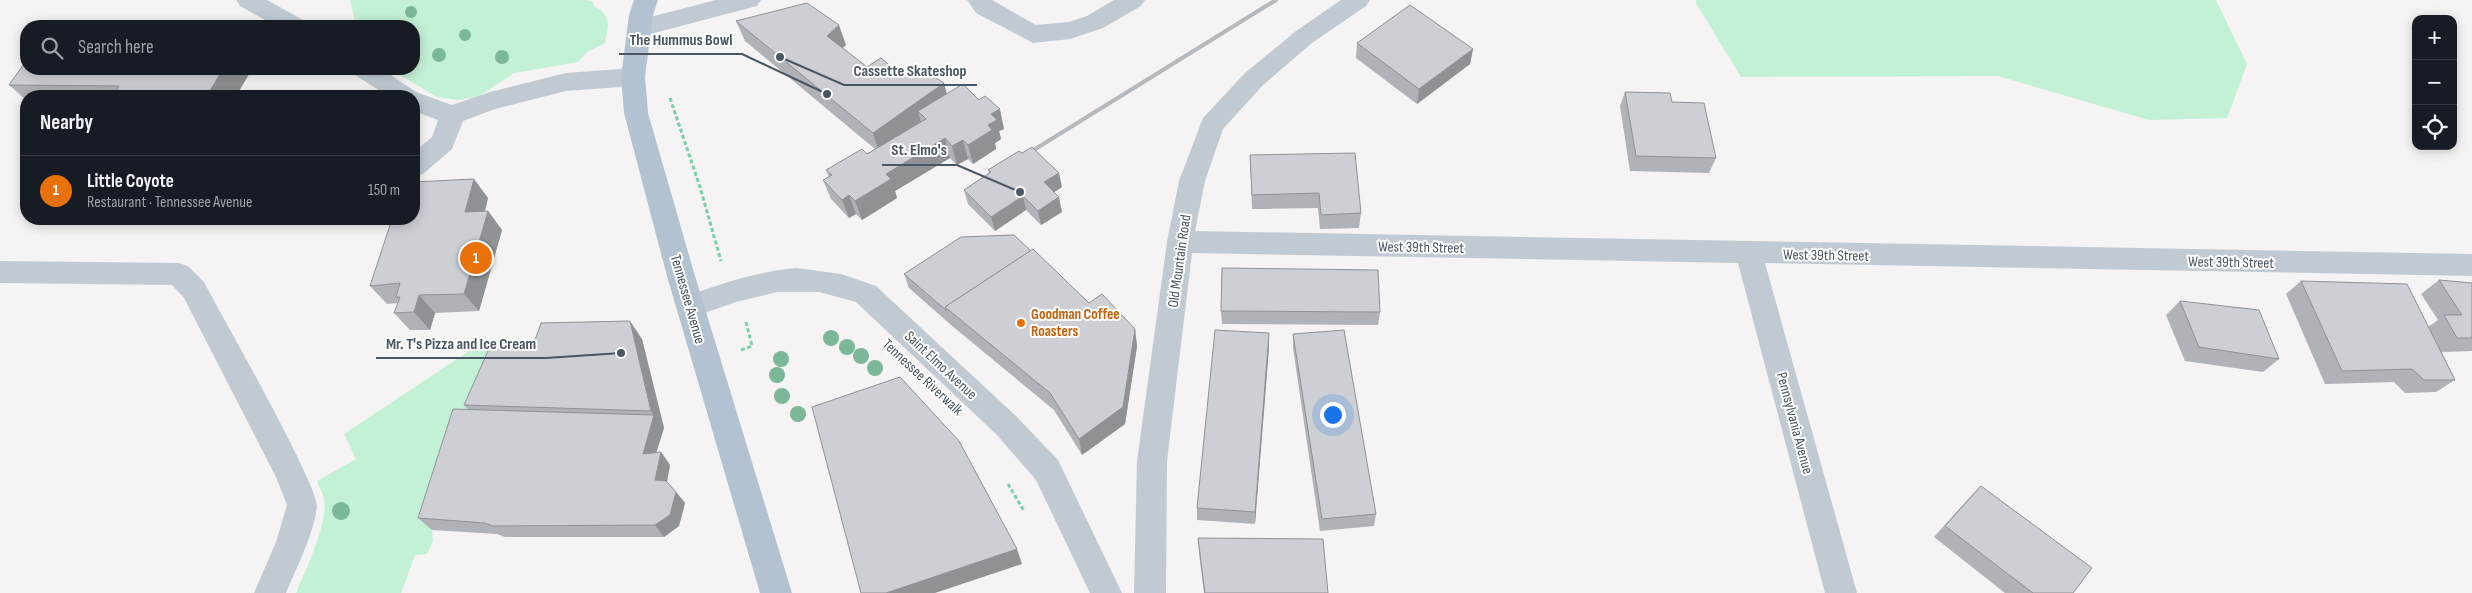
<!DOCTYPE html>
<meta charset="utf-8">
<style>
body{margin:0;font-family:"Sofia Sans Condensed",sans-serif;background:#20242c;color:#f1f3f6}
.controls{position:absolute;right:15px;top:15px;display:grid;overflow:hidden;border-radius:10px;box-shadow:0 2px 12px #0003}
.controls button{width:45px;height:45px;display:grid;place-items:center;padding:0;border:0;border-bottom:1px solid #363941;background:#171b24;color:#f1f3f6;font:25px sans-serif}
.you{position:absolute;left:1332px;top:414px;width:18px;height:18px;margin:-12px;border:4px solid #fff;border-radius:50%;background:#1a73e8;box-shadow:0 0 0 8px #1a73e833}
.badge{display:grid;place-items:center;width:32px;height:32px;border-radius:50%;background:#2563eb;color:#fff;font-size:16px;font-weight:700}
.pin{position:absolute;translate:-50% -50%;border:2px solid #fff;box-shadow:0 1px 5px #0006}
.list{margin:0;padding:0;list-style:none}
h2{display:flex;justify-content:space-between;align-items:center;height:65px;margin:0;padding:0 20px;font-size:21px}
h2 small{font-size:16px;font-weight:400;color:#9ea1a6}
.list li{display:grid;grid-template-columns:32px 1fr auto;gap:15px;align-items:center;box-sizing:border-box;height:70px;padding:0 20px;border-top:1px solid #363941}
.list b{display:block;font-size:19px;white-space:nowrap}
.list p{margin:0;font-size:16px;white-space:nowrap;color:#9ea1a6}
.list em{font-size:16px;font-style:normal;color:#9ea1a6}
.icon{flex:none;width:28px;height:28px;fill:none;stroke:currentColor;stroke-width:2;stroke-linecap:round;stroke-linejoin:round}
.map{position:relative;flex:none;width:2472px;height:593px;overflow:hidden}
.search{position:absolute;background:#171b24;box-shadow:0 2px 12px #0003;left:20px;top:20px;width:400px;height:55px;display:flex;align-items:center;gap:12px;box-sizing:border-box;padding:0 18px;border-radius:20px;color:#9ea1a6;font-size:19px}
.panel{position:absolute;background:#171b24;box-shadow:0 2px 12px #0003;left:20px;top:90px;width:400px;height:135px;border-radius:20px}
.map>svg:first-child{display:block}
</style>
<div class="map">
<svg width="2472" height="593" viewBox="0 0 2472 593">
<rect width="100%" height="100%" fill="#f5f3f3"/>
<g fill="#c3f1d5">
<path d="M350,0H586L593,2L594,6C613,18 608,24 605,43L587,52L578,62L514,73L479,96L459,100L437,97L390,69H414V26H356Z"/>
<polygon points="1696,0 2216,0 2247,64 2227,118 2149,120 1998,76 1741,77 1696,3"/>
<path d="M520,340L554,341L432,530L433,541L427,554L415,555L401,593H296C305,572 329,521 324,499C323,493 319,487 317,481L356,459L344,434L469,351Z"/>
</g>
<g fill="none" stroke-linecap="round" stroke-linejoin="round">
<g stroke="#7ad0a6" stroke-width="3" stroke-dasharray="4 2.5" stroke-linecap="butt">
<polyline points="670,98 700,187 721,261"/>
<polyline points="741,350 752,346 746,322"/>
<polyline points="1008,484 1024,511"/>
</g>
<g fill="#c1cad2" fill-rule="evenodd">
<polygon points="236,0 267,0 303,20 307,26 276,26 240,6"/>
<polygon points="716,0 761,0 757,6 639,37 631,34 627,28 631,22"/>
<polygon points="967,0 992,0 1036,25 1069,22 1087,16 1114,0 1145,0 1141,6 1103,28 1070,39 1033,43 976,13"/>
<polygon points="1341,0 1370,0 1366,6 1312,43 1263,85 1223,129 1205,181 1195,231 2472,254 2472,276 1765,263 1857,593 1825,593 1738,263 1192,253 1167,461 1166,593 1134,593 1137,461 1167,242 1179,181 1203,118 1245,73 1296,31"/>
<polygon points="633,68 642,71 645,77 642,83 633,86 566,91 495,109 463,121 452,149 423,174 414,177 414,152 432,137 438,120 414,111 414,96 388,96 355,75 352,69 382,69 416,92 452,105 490,92 566,73"/>
<path d="M0,261L178,263L188,266L204,282C220,313 319,486 317,507C313,536 297,566 286,593H254L276,542L287,505L276,477L184,298L172,285L0,283Z"/>
<path d="M797,268L841,274L876,286L1016,416L1058,460L1122,593H1090L1036,480L996,434L856,302L819,292H777L736,302L690,318L680,314L676,306L680,298C719,285 756,271 797,268Z"/>
</g>
<polygon fill="#b3c2d1" fill-rule="evenodd" points="634,0 658,0 653,15 645,77 648,113 695,276 792,593 760,593 667,276 624,113 621,77 629,15"/>
<polyline stroke="#b5b8bd" stroke-width="4" points="1024,156 1276,0"/>
</g>
<g fill="#7bb799">
<circle cx="411" cy="12" r="6"/>
<circle cx="465" cy="35" r="6"/>
<circle cx="439" cy="55" r="7"/>
<circle cx="502" cy="57" r="7"/>
<circle cx="831" cy="338" r="8"/>
<circle cx="847" cy="347" r="8"/>
<circle cx="861" cy="356" r="8"/>
<circle cx="781" cy="359" r="8"/>
<circle cx="875" cy="368" r="8"/>
<circle cx="777" cy="375" r="8"/>
<circle cx="782" cy="396" r="8"/>
<circle cx="798" cy="414" r="8"/>
<circle cx="341" cy="511" r="9"/>
</g>
<g fill="#b0b2b7">
<polygon points="736,21 846,45 843,48 867,67 944,83 946,94 1004,129 999,131 1001,139 995,143 996,149 973,164 968,159 957,165 950,158 895,191 897,198 862,220 856,214 849,218 831,199 823,180 829,177 826,170 867,154 875,149 745,41"/>
<polygon points="1357,43 1473,49 1470,64 1417,104 1356,58"/>
<polygon points="26,69 252,69 236,96 26,96 26,100 9,85"/>
<polygon points="1625,92 1672,102 1716,158 1709,173 1630,171 1620,106"/>
<polygon points="1250,155 1361,213 1359,228 1320,229 1318,208 1252,209"/>
<polygon points="988,170 1062,187 1054,192 1062,212 1041,225 1026,210 995,231 968,204 964,190 989,173"/>
<polygon points="488,198 485,211 488,211 502,230 479,311 435,313 430,330 410,330 394,313 398,303 387,304 370,286"/>
<polygon points="1031,251 1089,303 1135,329 1137,346 1125,424 1082,455 1054,410 951,325 909,288 904,274"/>
<polygon points="2439,280 2472,283 2472,351 2441,352 2455,380 2436,392 2405,393 2394,382 2325,384 2286,294 2301,281 2428,327 2438,320 2421,294"/>
<polygon points="2180,301 2279,359 2263,372 2185,361 2166,315"/>
<polygon points="1221,311 1380,312 1378,325 1222,324"/>
<polygon points="1293,334 1376,514 1374,526 1320,531 1293,348"/>
<polygon points="642,339 664,428 656,453 661,452 670,465 667,482 676,492 685,503 679,526 664,537 505,537 497,534 432,530 418,518 468,409 464,405 534,343"/>
<polygon points="1269,347 1255,524 1197,520 1197,508"/>
<polygon points="1981,486 2073,593 2005,593 1934,537 1969,498"/>
<polygon points="1198,538 1328,593 1204,593 1199,553"/>
</g>
<g fill="#909195">
<polygon points="839,25 846,45 834,56 827,36"/>
<polygon points="1473,49 1470,64 1417,104 1419,89"/>
<polygon points="223,69 252,69 236,96 207,96"/>
<polygon points="944,83 949,102 918,111 921,122 879,152 873,133"/>
<polygon points="1000,109 1004,129 999,131 1001,139 995,143 996,149 973,164 968,145 988,125 991,114"/>
<polygon points="945,138 950,158 895,191 897,198 862,220 855,201 886,174"/>
<polygon points="963,140 968,159 957,165 952,146"/>
<polygon points="1059,173 1062,187 1047,197 1044,182"/>
<polygon points="474,179 488,198 480,231 465,212"/>
<polygon points="849,195 856,214 849,218 842,200"/>
<polygon points="1023,196 1026,210 995,231 991,217"/>
<polygon points="1059,197 1062,212 1041,225 1038,211"/>
<polygon points="488,211 502,230 479,311 464,294"/>
<polygon points="419,295 435,313 430,330 414,312"/>
<polygon points="630,321 642,339 664,428 652,466 643,454 654,415 651,411"/>
<polygon points="1135,329 1137,346 1125,424 1082,455 1079,439"/>
<polygon points="1269,333 1269,347 1255,524 1255,512"/>
<polygon points="661,452 670,465 665,492 655,480"/>
<polygon points="676,492 685,503 679,526 664,537 655,525"/>
<polygon points="1017,549 1022,564 935,593 886,593"/>
</g>
<g fill="#cdcfd5" stroke="#909195">
<polygon points="807,3 839,25 827,36 867,67 881,58 900,74 914,64 944,83 873,133 736,21"/>
<polygon points="1410,5 1473,49 1419,89 1357,43"/>
<polygon points="26,61 26,69 223,69 207,96 113,96 119,86 9,85"/>
<polygon points="963,84 979,100 985,96 1000,109 991,114 997,120 988,125 992,130 968,145 963,140 952,146 945,138 886,174 891,179 855,201 849,195 842,200 823,180 832,175 826,170 862,149 867,154 926,119 918,111"/>
<polygon points="1625,92 1670,93 1672,102 1704,103 1716,158 1636,156"/>
<polygon points="1032,147 1059,173 1044,182 1059,197 1038,211 1023,196 991,217 964,190 991,172 988,170 1019,151 1022,153"/>
<polygon points="1355,153 1361,213 1321,215 1319,193 1252,195 1250,155"/>
<polygon points="474,179 465,212 488,211 464,294 419,295 414,312 394,313 400,297 396,297 400,283 370,286 392,219 414,219 414,182"/>
<polygon points="1014,235 1031,251 945,307 947,311 904,274 961,237"/>
<polygon points="1033,249 1089,303 1102,294 1135,329 1123,407 1079,439 1050,393 945,307"/>
<polygon points="1222,268 1378,270 1380,312 1221,311"/>
<polygon points="2439,280 2472,283 2472,338 2457,338 2444,315 2462,315"/>
<polygon points="2301,281 2407,284 2455,380 2424,380 2412,369 2342,371"/>
<polygon points="2180,301 2259,310 2279,359 2199,347"/>
<polygon points="630,321 651,411 464,405 492,342 534,343 541,323"/>
<polygon points="1215,330 1269,333 1255,512 1197,508"/>
<polygon points="1344,330 1376,514 1322,519 1293,334"/>
<polygon points="900,377 959,441 1017,549 886,593 861,593 812,407"/>
<polygon points="453,409 654,415 643,454 661,452 655,480 666,481 676,492 670,515 655,525 493,526 485,523 418,518"/>
<polygon points="1981,486 2092,568 2073,593 2033,593 1945,526"/>
<polygon points="1198,538 1323,539 1328,593 1205,593"/>
</g>
<circle fill="#e8710a" stroke="#fff" stroke-width="2" cx="1021" cy="323" r="5"/>
<g text-anchor="middle" stroke-width="4" stroke-linejoin="round" paint-order="stroke">
<g font-size="15" fill="#4a5661" stroke="#fff">
<text transform="translate(1421 247) rotate(1)" y="5">West 39th Street</text>
<text transform="translate(1826 255) rotate(1)" y="5">West 39th Street</text>
<text transform="translate(1179 261) rotate(-82)" y="5">Old Mountain Road</text>
<text transform="translate(2231 262) rotate(1)" y="5">West 39th Street</text>
<text transform="translate(688 299) rotate(74)" y="5">Tennessee Avenue</text>
<text transform="translate(941 365) rotate(43)" y="5">Saint Elmo Avenue</text>
<text transform="translate(923 377) rotate(43)" y="5">Tennessee Riverwalk</text>
<text transform="translate(1795 423) rotate(75)" y="5">Pennsylvania Avenue</text>
</g>
<g font-size="15" font-weight="bold" fill="#c56008" stroke="#fff" text-anchor="start">
<text x="1031" y="319">Goodman Coffee<tspan x="1031" dy="17">Roasters</tspan></text>
</g>
</g>
<path fill="none" stroke="#4a5661" stroke-width="2" d="M827 94L742 54H619M780 57L844 85H977M1020 192L957 165H882M621 353L546 358H376"/>
<g fill="#4a5661" stroke="#fff" stroke-width="2">
<circle cx="827" cy="94" r="5"/>
<circle cx="780" cy="57" r="5"/>
<circle cx="1020" cy="192" r="5"/>
<circle cx="621" cy="353" r="5"/>
</g>
<g font-size="16" text-anchor="middle" font-weight="bold" fill="#4a5661" stroke="#fff" stroke-width="4" stroke-linejoin="round" paint-order="stroke">
<text x="681" y="45">The Hummus Bowl</text>
<text x="910" y="76">Cassette Skateshop</text>
<text x="919" y="155">St. Elmo's</text>
<text x="461" y="349">Mr. T's Pizza and Ice Cream</text>
</g>
</svg>
<div class="controls">
<button>+</button>
<button>−</button>
<button><svg class="icon" aria-label="locate" viewBox="0 0 24 24"><circle cx="12" cy="12" r="6"/><path d="M12 2v4M12 18v4M2 12h4M18 12h4"/></svg></button>
</div>
<div class="you"></div>
<div class="pin badge" style="left:476px;top:258px;background:#e8710a">1</div>
<div class="search"><svg class="icon" aria-label="search" viewBox="0 0 24 24"><circle cx="10" cy="10" r="6"/><path d="M15 15l6 6"/></svg>Search here</div>
<section class="panel">
<h2>Nearby<small></small></h2>
<ul class="list">
<li><span class="badge" style="background:#e8710a">1</span><div><b>Little Coyote</b><p>Restaurant · Tennessee Avenue</p></div><em>150 m</em></li>
</ul>
</section>
</div>
